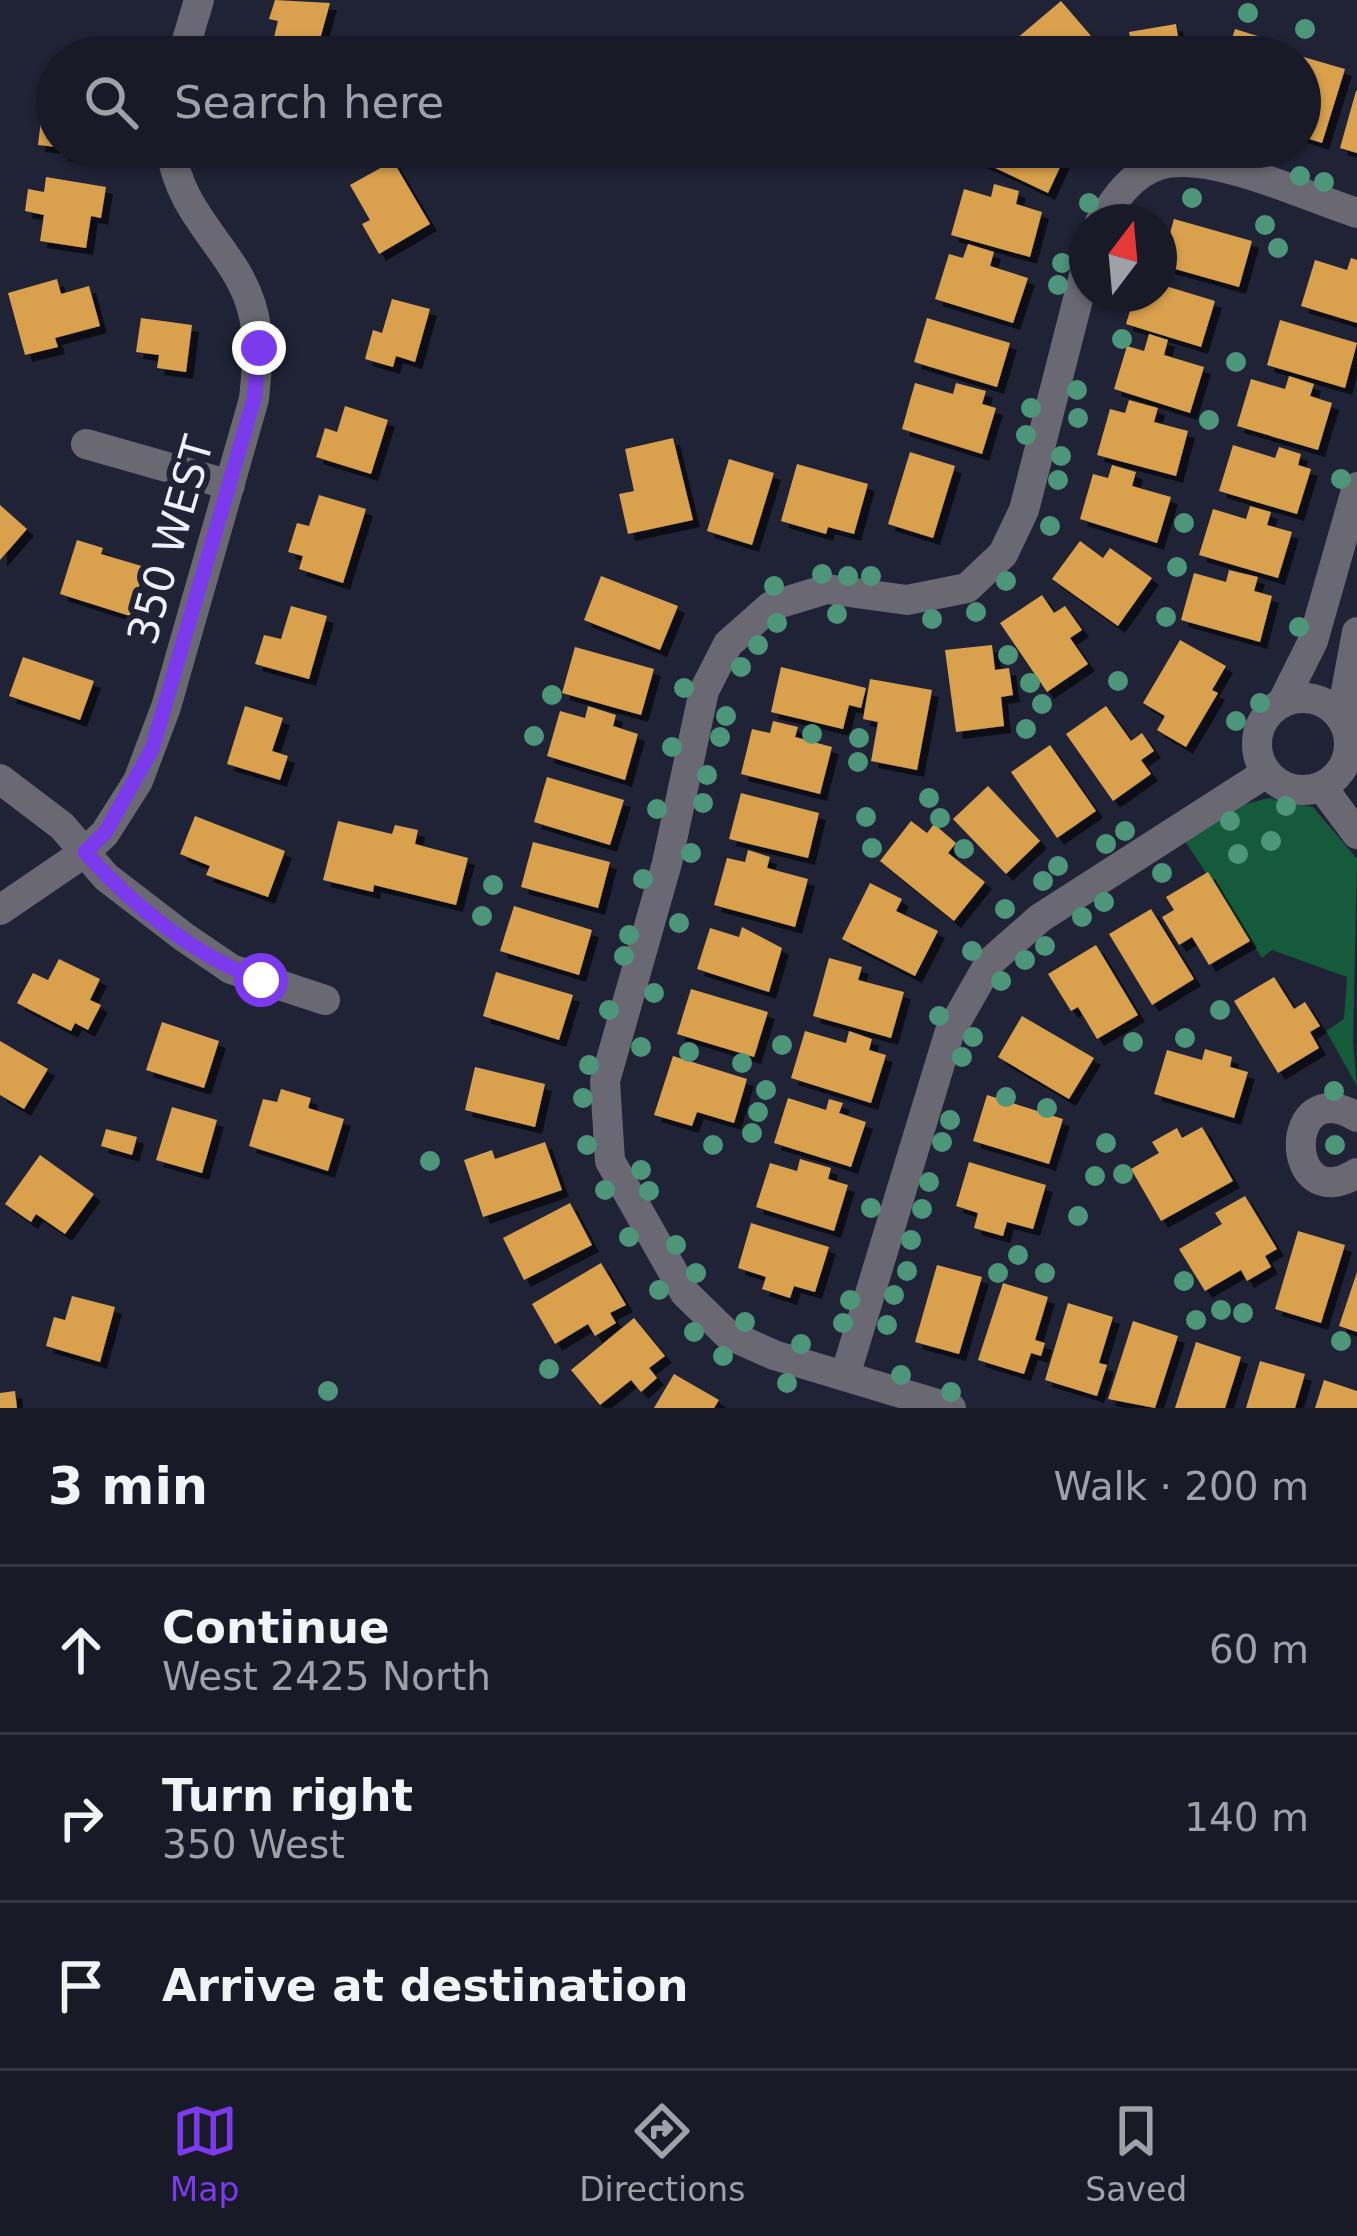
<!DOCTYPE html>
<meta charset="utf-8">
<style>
body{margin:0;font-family:"DejaVu Sans",sans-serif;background:#212330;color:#f1f3f6}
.compass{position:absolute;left:1069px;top:204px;width:108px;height:108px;border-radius:50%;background:#181a28;box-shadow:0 3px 9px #0004;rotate:16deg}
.stop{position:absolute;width:36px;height:36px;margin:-27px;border:9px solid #7c3aed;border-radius:50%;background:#fff}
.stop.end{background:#7c3aed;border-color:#fff;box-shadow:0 3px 12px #0008}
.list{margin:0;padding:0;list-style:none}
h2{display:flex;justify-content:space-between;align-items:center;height:156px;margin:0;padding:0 48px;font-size:51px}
h2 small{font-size:39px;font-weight:400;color:#9fa1a8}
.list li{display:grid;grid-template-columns:78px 1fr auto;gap:36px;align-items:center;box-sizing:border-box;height:168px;padding:0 48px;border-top:3px solid #363845}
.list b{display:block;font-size:45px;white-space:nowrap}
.list p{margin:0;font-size:39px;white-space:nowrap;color:#9fa1a8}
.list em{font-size:39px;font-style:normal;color:#9fa1a8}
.icon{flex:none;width:66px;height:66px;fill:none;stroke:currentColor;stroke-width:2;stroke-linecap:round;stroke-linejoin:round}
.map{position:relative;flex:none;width:1357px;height:1408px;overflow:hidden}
.search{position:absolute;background:#181a28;box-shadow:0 3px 9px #0004;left:36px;right:36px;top:36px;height:132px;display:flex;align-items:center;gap:30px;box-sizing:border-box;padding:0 42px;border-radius:66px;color:#9fa1a8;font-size:45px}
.sheet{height:660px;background:#181a28}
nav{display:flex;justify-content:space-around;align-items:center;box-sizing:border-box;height:168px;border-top:3px solid #363845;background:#181a28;font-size:33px;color:#9fa1a8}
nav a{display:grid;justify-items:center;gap:6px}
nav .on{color:#7c3aed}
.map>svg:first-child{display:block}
</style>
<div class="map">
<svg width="1357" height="1408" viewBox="0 0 1357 1408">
<defs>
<filter id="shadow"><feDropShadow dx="7" dy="7" stdDeviation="0" flood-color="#0009"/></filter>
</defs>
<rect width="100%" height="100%" fill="#202335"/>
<polygon fill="#155a3b" points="1269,798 1313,807 1357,859 1353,1043 1357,1086 1326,1031 1344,1019 1347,977 1272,950 1262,958 1185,841 1242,805"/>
<g fill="#d9a14e" filter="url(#shadow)">
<polygon points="275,0 330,3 315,57 269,57 278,21 269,19"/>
<polygon points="1061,1 1109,57 1021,57 1010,44"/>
<polygon points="1176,24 1181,57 1134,57 1129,32"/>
<polygon points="1235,29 1280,43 1276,57 1226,57"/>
<polygon points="1300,56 1345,69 1322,143 1300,136"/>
<polygon points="46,79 57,80 57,147 38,145"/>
<polygon points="1356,91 1357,91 1357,153 1340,148"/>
<polygon points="61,147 90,147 89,158 61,154"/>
<polygon points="245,147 292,147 287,161"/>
<polygon points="979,147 1063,147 1068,150 1048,193 974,158"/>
<polygon points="393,161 430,224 379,254 362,224 370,220 350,185"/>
<polygon points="46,177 106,187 101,218 91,216 86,248 40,241 44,215 25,211 28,189 44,192"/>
<polygon points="994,184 1019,191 1016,204 1042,212 1030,257 951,235 964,189 991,197"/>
<polygon points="1174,219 1252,241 1239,287 1161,265"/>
<polygon points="968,244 994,252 990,266 1028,278 1013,323 935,299 949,254 963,258"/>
<polygon points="1351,258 1357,260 1357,323 1301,306 1315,260 1347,270"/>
<polygon points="57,279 61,294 89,286 100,326 55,338 58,347 25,355 8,293"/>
<polygon points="1159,284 1215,301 1201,347 1126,324 1135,294 1159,294"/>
<polygon points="392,299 430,309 415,362 396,356 393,367 365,359 373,330 382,333"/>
<polygon points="141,318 192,325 186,372 157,368 159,355 136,352"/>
<polygon points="927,318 1010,343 997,387 914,362"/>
<polygon points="1280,320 1357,343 1345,388 1267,365"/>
<polygon points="1149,334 1168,340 1164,355 1204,367 1190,413 1114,389 1127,346 1144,351"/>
<polygon points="1289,376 1314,384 1310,396 1332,403 1318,450 1237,426 1251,379 1285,389"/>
<polygon points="915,383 953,394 956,383 986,391 982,404 996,408 982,454 902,429"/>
<polygon points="1129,400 1158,408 1154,422 1188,431 1176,476 1097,455 1110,409 1125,413"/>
<polygon points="345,406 388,420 371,474 316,457 325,428 337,432"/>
<polygon points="673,438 693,520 628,534 619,494 634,491 625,449"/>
<polygon points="1233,445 1275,458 1279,447 1301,454 1298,465 1311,469 1297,514 1219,491"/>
<polygon points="910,452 955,466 933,538 888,524"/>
<polygon points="729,459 774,473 752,545 707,531"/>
<polygon points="797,464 868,484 854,534 828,527 826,534 781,521"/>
<polygon points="1112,465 1136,472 1132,486 1171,497 1157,543 1080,519 1093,474 1108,478"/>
<polygon points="319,495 366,509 343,583 299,569 303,556 288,552 297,523 309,526"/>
<polygon points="0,505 27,529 0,560"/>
<polygon points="1250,506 1271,512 1267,525 1292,532 1278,578 1199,555 1213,509 1246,519"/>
<polygon points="77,540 103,548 101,554 145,567 130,616 60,594"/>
<polygon points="1080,541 1103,558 1110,548 1152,578 1118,626 1052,579"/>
<polygon points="1229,570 1258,577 1254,591 1272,596 1260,642 1181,620 1194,573 1226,582"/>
<polygon points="601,576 678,606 660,650 584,620"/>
<polygon points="1042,595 1054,613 1065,606 1082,630 1070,638 1088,664 1047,692 1000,623"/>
<polygon points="291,606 327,616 309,679 255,664 264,635 281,639"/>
<polygon points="1180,640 1226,666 1212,690 1218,693 1186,747 1157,730 1165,716 1143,703"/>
<polygon points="992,645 995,670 1009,668 1013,695 1001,697 1004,726 956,732 945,650"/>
<polygon points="575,647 654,669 641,715 562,693"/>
<polygon points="23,657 94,681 80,720 9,696"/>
<polygon points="781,667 866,688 861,708 849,705 843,729 771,712"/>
<polygon points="870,679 932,690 917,770 871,761 878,722 863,719"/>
<polygon points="245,706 283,718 272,751 288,756 280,780 227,764"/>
<polygon points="588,706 616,715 613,726 638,734 625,780 547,756 560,711 585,718"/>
<polygon points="1106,706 1131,741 1142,733 1154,751 1141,760 1151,774 1113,801 1066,734"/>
<polygon points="773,721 798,727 795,737 832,747 820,794 741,774 752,729 770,733"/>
<polygon points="1050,745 1096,811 1057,838 1011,772"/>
<polygon points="547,777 624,800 610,845 534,822"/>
<polygon points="988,786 1040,841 1006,874 953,819"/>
<polygon points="741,793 819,813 808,858 729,839"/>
<polygon points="195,816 285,851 268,897 206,875 210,866 180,854"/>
<polygon points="338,821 392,834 395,825 418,830 415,844 468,858 456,905 374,885 373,892 323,880"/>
<polygon points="911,821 927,833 934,824 956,843 948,853 985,882 954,921 880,861"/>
<polygon points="533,842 610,862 598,908 521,887"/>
<polygon points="748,850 770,857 767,868 808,879 795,927 714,905 727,858 745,862"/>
<polygon points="1208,872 1250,941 1209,965 1192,937 1179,945 1162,917 1174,910 1166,897"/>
<polygon points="870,883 902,899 896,911 938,931 915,976 842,939"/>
<polygon points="514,906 592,930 579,975 500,951"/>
<polygon points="1151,909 1194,979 1152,1005 1109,934"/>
<polygon points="742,927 782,948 769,992 697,969 710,928 739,937"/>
<polygon points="1096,945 1138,1015 1097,1039 1078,1007 1071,1011 1048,974"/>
<polygon points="829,958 862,967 858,980 904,992 891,1038 813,1016"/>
<polygon points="59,959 100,979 90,1000 101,1005 88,1030 75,1023 71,1031 17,1003 33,973 48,980"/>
<polygon points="496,972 573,995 559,1040 483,1016"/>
<polygon points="1274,977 1294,1009 1305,1002 1320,1026 1310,1032 1319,1048 1278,1073 1234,1001"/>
<polygon points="691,989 768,1012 754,1057 677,1034"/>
<polygon points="1022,1016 1094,1058 1069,1099 998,1057"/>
<polygon points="162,1022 219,1041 204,1088 146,1070"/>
<polygon points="805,1031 846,1043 849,1031 872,1039 869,1050 886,1055 871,1103 791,1078"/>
<polygon points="0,1041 48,1069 24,1109 0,1095"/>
<polygon points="1205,1049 1232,1057 1230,1067 1248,1072 1234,1118 1154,1094 1167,1050 1202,1060"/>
<polygon points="673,1056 747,1079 734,1123 697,1112 692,1126 654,1115"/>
<polygon points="475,1067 545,1084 535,1127 465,1110"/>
<polygon points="281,1089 311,1098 308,1108 344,1119 328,1171 249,1146 263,1099 277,1102"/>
<polygon points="987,1095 1063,1119 1049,1164 973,1141"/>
<polygon points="788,1098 826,1110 829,1099 843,1103 839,1113 866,1122 851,1167 774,1143"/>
<polygon points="172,1107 217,1120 202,1173 156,1160"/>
<polygon points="1202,1127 1233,1181 1161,1221 1131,1169 1159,1153 1152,1142 1177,1128 1182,1138"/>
<polygon points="106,1129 137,1137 132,1155 101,1146"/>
<polygon points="545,1142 562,1190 483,1217 464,1160 492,1150 495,1159"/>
<polygon points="40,1155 94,1194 65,1234 36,1214 31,1222 5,1204"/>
<polygon points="800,1159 831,1168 828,1179 848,1185 834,1231 756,1207 770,1163 797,1171"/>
<polygon points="969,1162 1046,1185 1033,1229 1007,1222 1003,1236 974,1228 978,1213 956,1206"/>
<polygon points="1245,1196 1277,1249 1265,1256 1271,1267 1247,1281 1241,1270 1205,1291 1179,1249 1222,1224 1215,1213"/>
<polygon points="570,1203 592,1245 524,1280 503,1238"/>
<polygon points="751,1223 829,1247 815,1292 794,1286 790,1298 762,1289 766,1277 738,1268"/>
<polygon points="1298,1231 1345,1245 1321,1323 1275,1309"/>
<polygon points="601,1263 626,1305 610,1313 616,1323 595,1336 588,1324 555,1344 532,1304"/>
<polygon points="937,1265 982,1277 959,1354 915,1342"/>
<polygon points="1357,1272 1357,1332 1339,1326"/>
<polygon points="1003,1283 1048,1297 1035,1340 1045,1343 1041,1356 1031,1353 1024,1374 978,1360"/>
<polygon points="72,1296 115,1307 100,1362 46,1346 54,1317 65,1320"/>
<polygon points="1068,1303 1113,1317 1099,1363 1107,1365 1097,1396 1045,1380"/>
<polygon points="634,1318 665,1356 649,1368 657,1378 641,1392 631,1380 600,1405 571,1370"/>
<polygon points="1133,1321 1178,1336 1155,1408 1108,1399"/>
<polygon points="1196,1342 1241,1357 1225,1408 1175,1408"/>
<polygon points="1260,1361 1305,1374 1295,1408 1246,1408"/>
<polygon points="674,1374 719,1400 714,1408 654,1408"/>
<polygon points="1324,1380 1357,1391 1357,1408 1315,1408"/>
<polygon points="15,1391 17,1408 0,1408 0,1393"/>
</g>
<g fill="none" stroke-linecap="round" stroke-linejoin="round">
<g stroke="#6a6973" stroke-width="30">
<polyline points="182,57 199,0"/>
<path d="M1100,222C1115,199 1131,174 1159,165C1210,150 1307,197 1357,213"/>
<polyline points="86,444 230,485"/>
<circle cx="1303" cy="744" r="46"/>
<polyline points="1282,703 1313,641 1357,487"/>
<polyline points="1341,718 1357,632"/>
<polyline points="0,779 62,826 106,877 184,937 231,969 325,1000"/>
<polyline points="1322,787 1357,834"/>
<path d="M0,910L85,852L105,833L138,781L166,707L254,399C257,367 261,337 251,305C233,247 178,215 171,147"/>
<path d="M1357,1117C1281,1071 1283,1220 1357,1173"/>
<polyline points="845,1376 949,1034 990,962 1040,918 1266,773"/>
<polyline points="951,1408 774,1355 727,1334 685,1293 610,1161 605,1081 667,863 704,691 728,644 771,606 827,589 907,600 967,588 1003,554 1024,510 1087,264"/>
</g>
</g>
<g fill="#4e967a">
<circle cx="1248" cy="13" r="10"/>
<circle cx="1305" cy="29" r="10"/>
<circle cx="1300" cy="176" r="10"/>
<circle cx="1324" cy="182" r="10"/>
<circle cx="1192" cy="198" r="10"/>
<circle cx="1089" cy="203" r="10"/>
<circle cx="1265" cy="225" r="10"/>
<circle cx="1278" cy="248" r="10"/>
<circle cx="1062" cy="263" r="10"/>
<circle cx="1058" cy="285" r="10"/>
<circle cx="1122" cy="339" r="10"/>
<circle cx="1236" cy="362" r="10"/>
<circle cx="1077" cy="390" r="10"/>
<circle cx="1031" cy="408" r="10"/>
<circle cx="1078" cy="418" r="10"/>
<circle cx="1209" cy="420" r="10"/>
<circle cx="1026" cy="435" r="10"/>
<circle cx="1061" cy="456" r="10"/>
<circle cx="1341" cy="479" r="10"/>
<circle cx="1058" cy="480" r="10"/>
<circle cx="1184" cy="523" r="10"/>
<circle cx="1050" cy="526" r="10"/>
<circle cx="1177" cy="567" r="10"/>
<circle cx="822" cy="574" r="10"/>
<circle cx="848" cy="576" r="10"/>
<circle cx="871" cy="576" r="10"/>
<circle cx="1006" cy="581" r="10"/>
<circle cx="774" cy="586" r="10"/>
<circle cx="976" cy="612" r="10"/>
<circle cx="837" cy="614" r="10"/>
<circle cx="1166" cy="617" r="10"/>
<circle cx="932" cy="619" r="10"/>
<circle cx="777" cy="623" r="10"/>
<circle cx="1299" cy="627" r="10"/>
<circle cx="758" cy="645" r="10"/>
<circle cx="1008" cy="655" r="10"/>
<circle cx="741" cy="667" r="10"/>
<circle cx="1118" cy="681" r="10"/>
<circle cx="1030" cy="683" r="10"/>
<circle cx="684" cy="688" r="10"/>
<circle cx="552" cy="695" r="10"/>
<circle cx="1260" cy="703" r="10"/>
<circle cx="1042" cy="704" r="10"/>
<circle cx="726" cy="716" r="10"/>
<circle cx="1236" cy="721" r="10"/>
<circle cx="1026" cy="729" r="10"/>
<circle cx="812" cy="734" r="10"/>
<circle cx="534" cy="736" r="10"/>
<circle cx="720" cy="737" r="10"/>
<circle cx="859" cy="738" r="10"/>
<circle cx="672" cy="747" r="10"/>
<circle cx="858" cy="762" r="10"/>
<circle cx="707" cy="775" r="10"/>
<circle cx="929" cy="798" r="10"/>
<circle cx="703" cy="803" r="10"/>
<circle cx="1286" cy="806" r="10"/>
<circle cx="657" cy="809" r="10"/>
<circle cx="866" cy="817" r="10"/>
<circle cx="940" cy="818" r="10"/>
<circle cx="1230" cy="821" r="10"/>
<circle cx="1125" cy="831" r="10"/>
<circle cx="1271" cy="841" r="10"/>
<circle cx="1106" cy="844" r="10"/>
<circle cx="872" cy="848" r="10"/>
<circle cx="964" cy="849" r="10"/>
<circle cx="691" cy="853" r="10"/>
<circle cx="1238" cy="854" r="10"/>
<circle cx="1058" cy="866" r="10"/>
<circle cx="1162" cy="873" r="10"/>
<circle cx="643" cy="879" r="10"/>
<circle cx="1043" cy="881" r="10"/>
<circle cx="493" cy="885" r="10"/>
<circle cx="1104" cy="902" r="10"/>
<circle cx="1005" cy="909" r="10"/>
<circle cx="482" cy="916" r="10"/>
<circle cx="1082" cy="917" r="10"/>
<circle cx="679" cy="923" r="10"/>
<circle cx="629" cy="935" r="10"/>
<circle cx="1045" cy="946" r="10"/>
<circle cx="972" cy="951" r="10"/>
<circle cx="624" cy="956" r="10"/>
<circle cx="1025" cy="960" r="10"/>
<circle cx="1001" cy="981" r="10"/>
<circle cx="654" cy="993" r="10"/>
<circle cx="609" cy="1010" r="10"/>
<circle cx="1220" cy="1010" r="10"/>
<circle cx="939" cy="1016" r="10"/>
<circle cx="973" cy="1037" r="10"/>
<circle cx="1185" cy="1038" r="10"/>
<circle cx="1133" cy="1042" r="10"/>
<circle cx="782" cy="1045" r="10"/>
<circle cx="641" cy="1047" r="10"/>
<circle cx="689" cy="1052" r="10"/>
<circle cx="962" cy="1057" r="10"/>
<circle cx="742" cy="1063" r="10"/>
<circle cx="589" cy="1065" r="10"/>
<circle cx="766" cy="1090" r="10"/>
<circle cx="1334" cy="1091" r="10"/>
<circle cx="1006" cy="1097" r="10"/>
<circle cx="583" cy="1098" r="10"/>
<circle cx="1047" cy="1108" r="10"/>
<circle cx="758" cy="1112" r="10"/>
<circle cx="950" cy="1120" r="10"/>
<circle cx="752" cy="1133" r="10"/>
<circle cx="942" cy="1142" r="10"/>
<circle cx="1106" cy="1143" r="10"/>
<circle cx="587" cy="1145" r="10"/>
<circle cx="713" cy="1145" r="10"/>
<circle cx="1335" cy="1145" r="10"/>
<circle cx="430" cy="1161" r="10"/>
<circle cx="641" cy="1170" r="10"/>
<circle cx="1123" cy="1174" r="10"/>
<circle cx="1095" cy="1176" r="10"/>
<circle cx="929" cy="1182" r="10"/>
<circle cx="605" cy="1190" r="10"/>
<circle cx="649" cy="1191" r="10"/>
<circle cx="871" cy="1208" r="10"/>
<circle cx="922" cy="1209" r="10"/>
<circle cx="1078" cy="1216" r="10"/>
<circle cx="629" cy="1237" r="10"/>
<circle cx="911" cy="1240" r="10"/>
<circle cx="676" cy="1245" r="10"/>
<circle cx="1018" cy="1255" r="10"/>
<circle cx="907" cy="1271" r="10"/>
<circle cx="696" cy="1273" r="10"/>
<circle cx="998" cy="1273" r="10"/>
<circle cx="1045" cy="1273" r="10"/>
<circle cx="1184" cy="1281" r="10"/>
<circle cx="659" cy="1290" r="10"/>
<circle cx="894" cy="1295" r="10"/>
<circle cx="850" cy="1300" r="10"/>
<circle cx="1221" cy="1310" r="10"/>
<circle cx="1243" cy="1313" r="10"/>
<circle cx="1196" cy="1320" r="10"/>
<circle cx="745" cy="1322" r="10"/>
<circle cx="843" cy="1323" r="10"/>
<circle cx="887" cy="1325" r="10"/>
<circle cx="694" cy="1332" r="10"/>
<circle cx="1341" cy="1341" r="10"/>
<circle cx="801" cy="1344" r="10"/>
<circle cx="723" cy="1356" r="10"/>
<circle cx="549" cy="1369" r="10"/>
<circle cx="901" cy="1375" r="10"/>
<circle cx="787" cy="1383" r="10"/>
<circle cx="328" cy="1391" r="10"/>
<circle cx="951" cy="1392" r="10"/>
</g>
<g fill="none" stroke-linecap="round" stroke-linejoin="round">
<path stroke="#7c3aed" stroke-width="15" d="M259,348L254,399L152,749L105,833L85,852C131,904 196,957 261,980"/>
</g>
<g text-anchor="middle" stroke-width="12" stroke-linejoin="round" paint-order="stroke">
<g font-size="42" fill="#eef0fd" stroke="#202335">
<text transform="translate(170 540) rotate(-74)" y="15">350 WEST</text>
</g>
</g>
</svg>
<svg class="compass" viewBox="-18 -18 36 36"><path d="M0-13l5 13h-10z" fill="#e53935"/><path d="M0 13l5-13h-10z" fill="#9fa1a8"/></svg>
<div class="stop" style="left:261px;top:980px"></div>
<div class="stop end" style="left:259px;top:348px"></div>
<div class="search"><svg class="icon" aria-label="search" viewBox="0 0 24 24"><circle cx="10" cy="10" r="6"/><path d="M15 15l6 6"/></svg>Search here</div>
</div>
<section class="sheet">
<h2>3 min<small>Walk · 200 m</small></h2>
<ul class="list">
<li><svg class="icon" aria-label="ahead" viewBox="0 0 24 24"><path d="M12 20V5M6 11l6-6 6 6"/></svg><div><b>Continue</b><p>West 2425 North</p></div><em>60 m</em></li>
<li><svg class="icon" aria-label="right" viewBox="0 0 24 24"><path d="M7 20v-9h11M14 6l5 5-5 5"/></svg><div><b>Turn right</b><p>350 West</p></div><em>140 m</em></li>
<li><svg class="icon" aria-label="arrive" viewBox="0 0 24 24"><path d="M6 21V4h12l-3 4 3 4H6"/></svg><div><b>Arrive at destination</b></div></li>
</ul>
</section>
<nav>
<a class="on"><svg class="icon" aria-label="map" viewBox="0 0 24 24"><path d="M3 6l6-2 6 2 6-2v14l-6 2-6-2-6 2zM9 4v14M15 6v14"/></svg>Map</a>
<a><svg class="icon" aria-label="directions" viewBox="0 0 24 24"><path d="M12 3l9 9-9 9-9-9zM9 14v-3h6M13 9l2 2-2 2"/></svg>Directions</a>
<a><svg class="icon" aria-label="saved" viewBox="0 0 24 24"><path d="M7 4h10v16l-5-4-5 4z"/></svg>Saved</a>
</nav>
